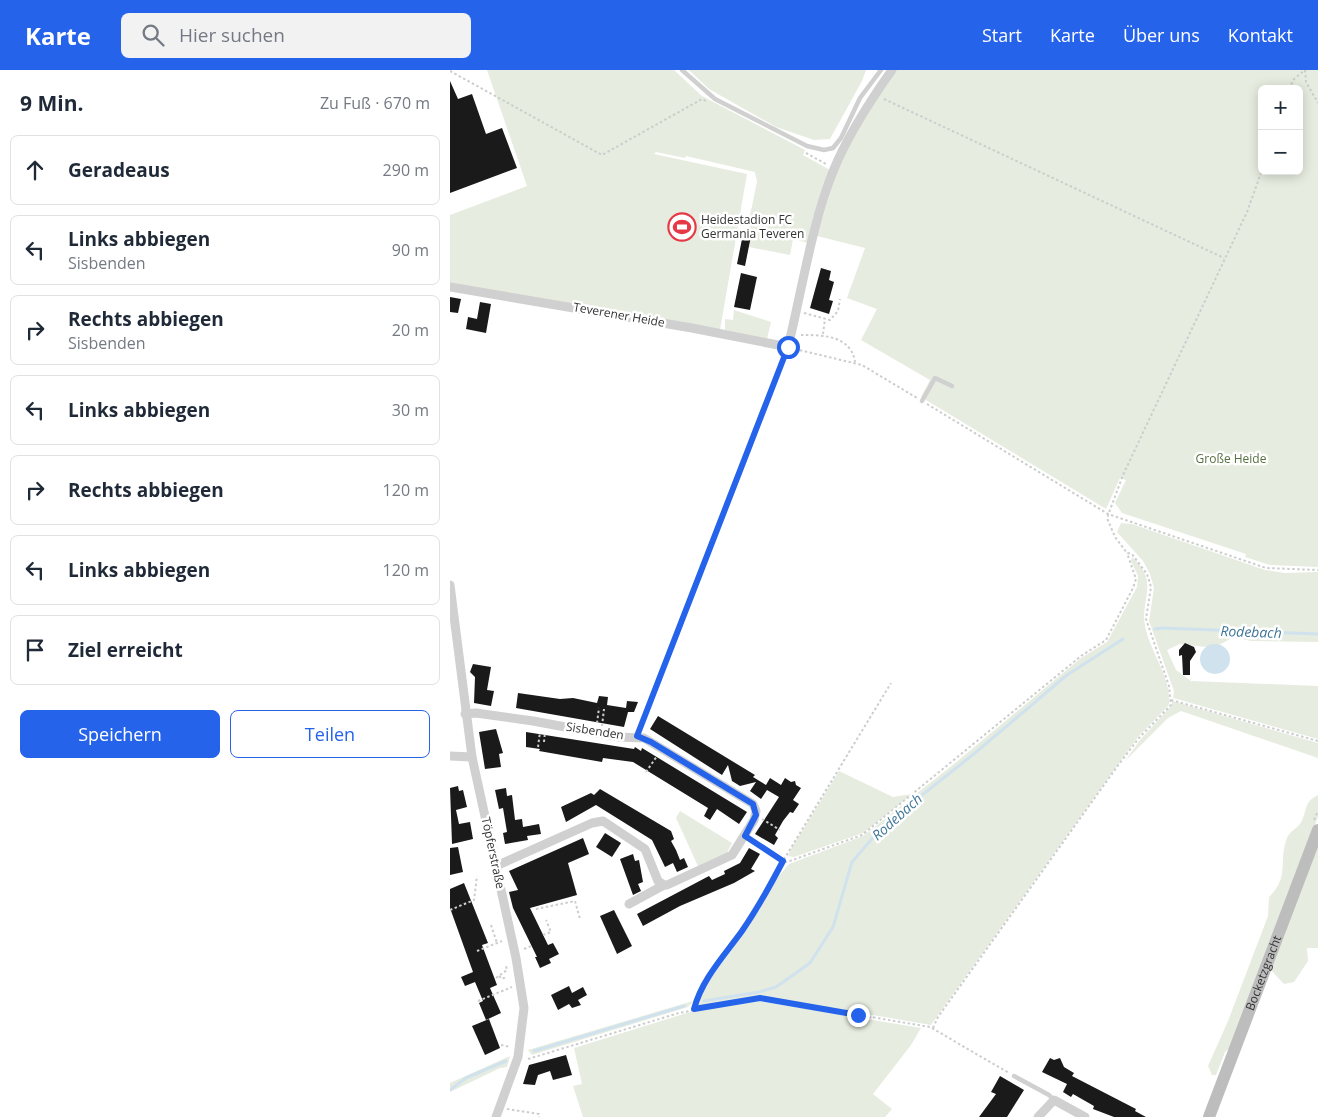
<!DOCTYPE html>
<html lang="de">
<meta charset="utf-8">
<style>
body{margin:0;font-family:"Open Sans",sans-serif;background:#f2f2f3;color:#1f2937}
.controls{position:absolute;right:15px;top:15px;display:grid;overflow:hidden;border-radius:8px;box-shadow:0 2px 12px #0003}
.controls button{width:45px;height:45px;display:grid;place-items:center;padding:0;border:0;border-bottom:1px solid #e0e1e3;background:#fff;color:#1f2937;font:25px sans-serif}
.stop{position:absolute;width:15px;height:15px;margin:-11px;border:4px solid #2563eb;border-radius:50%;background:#fff}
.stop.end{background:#2563eb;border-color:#fff;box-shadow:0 1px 5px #0008}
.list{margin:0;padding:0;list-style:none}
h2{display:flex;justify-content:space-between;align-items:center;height:65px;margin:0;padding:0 20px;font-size:21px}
h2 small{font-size:16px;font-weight:400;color:#747a83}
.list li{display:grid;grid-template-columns:32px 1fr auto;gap:15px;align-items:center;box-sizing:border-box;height:70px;margin:0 10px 10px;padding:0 10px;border:1px solid #e0e1e3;border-radius:8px}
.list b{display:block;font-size:19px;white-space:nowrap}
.list p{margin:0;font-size:16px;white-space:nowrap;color:#747a83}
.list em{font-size:16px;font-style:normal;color:#747a83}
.actions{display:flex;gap:10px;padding:15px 20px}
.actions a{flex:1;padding:11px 0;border:1px solid #2563eb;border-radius:8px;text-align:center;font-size:18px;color:#2563eb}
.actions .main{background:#2563eb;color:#fff}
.icon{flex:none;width:28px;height:28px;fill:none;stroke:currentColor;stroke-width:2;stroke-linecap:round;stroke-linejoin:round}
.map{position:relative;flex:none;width:868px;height:1047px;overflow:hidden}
header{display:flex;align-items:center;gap:30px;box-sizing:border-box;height:70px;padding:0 25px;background:#2563eb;color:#fff}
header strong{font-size:24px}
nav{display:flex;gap:28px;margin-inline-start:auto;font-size:18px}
.search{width:350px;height:45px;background:#f2f2f3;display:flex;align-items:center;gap:12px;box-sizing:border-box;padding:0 18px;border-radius:8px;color:#747a83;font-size:19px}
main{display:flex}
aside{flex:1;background:#fff}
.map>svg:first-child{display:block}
</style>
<header>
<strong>Karte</strong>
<div class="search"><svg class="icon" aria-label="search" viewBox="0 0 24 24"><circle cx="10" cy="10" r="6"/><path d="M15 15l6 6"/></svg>Hier suchen</div>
<nav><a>Start</a><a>Karte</a><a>Über uns</a><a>Kontakt</a></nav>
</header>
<main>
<aside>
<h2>9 Min.<small>Zu Fuß · 670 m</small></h2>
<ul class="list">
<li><svg class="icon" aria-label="ahead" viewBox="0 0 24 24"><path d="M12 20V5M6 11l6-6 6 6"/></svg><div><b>Geradeaus</b></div><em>290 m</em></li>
<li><svg class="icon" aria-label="left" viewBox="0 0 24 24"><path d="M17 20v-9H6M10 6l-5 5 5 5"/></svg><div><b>Links abbiegen</b><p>Sisbenden</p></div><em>90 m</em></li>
<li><svg class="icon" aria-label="right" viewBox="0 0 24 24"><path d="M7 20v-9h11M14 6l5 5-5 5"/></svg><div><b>Rechts abbiegen</b><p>Sisbenden</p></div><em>20 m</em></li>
<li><svg class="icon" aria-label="left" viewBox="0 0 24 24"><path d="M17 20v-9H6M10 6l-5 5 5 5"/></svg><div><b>Links abbiegen</b></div><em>30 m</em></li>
<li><svg class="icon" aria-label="right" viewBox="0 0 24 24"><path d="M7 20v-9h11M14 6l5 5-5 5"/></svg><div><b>Rechts abbiegen</b></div><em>120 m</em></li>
<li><svg class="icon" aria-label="left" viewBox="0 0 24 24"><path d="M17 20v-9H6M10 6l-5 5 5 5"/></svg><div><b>Links abbiegen</b></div><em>120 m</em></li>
<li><svg class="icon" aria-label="arrive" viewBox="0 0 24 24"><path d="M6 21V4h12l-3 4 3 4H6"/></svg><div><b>Ziel erreicht</b></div></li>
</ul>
<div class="actions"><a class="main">Speichern</a><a>Teilen</a></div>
</aside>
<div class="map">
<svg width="868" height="1047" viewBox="0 0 868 1047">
<rect width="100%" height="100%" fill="#fff"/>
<g fill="#e6ecdf" fill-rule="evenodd">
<polygon points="37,0 224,0 252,26 355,80 353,85 380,100 358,173 343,169 340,185 299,177 302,161 297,160 307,112 305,102 236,86 235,88 206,82 204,84 297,104 270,260 0,214 0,145 77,116"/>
<polygon points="239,0 416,0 412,11 380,69 364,70 326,57 259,19"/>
<path d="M445,0H868V497L820,495L795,487L796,484L672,443L665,433L676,410L670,408L656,439L471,327L480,310L411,270L427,239L397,228L415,178L367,166L387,100L403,64ZM812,19H849V101H812Z"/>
<polygon points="284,240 321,252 317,269 275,260 275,249 283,250"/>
<polygon points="671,453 682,454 815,500 835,503 868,502 868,572 801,571 784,567 769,575 756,577 730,574 717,580 726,600 741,611 868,616 868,669 723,628 724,621 699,551 704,518 700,504 693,491 667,462"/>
<path d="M682,487C710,512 690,529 695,556C700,582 722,608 719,635L688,667L669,693L481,955L317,927L244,937L259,910L287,872L323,813L339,794L413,766L504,694L631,588L657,572L687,517L688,506L681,491Z"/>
<polygon points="722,631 868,673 868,688 731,641 718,648 675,691 690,670 722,635"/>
<polygon points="389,701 443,727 462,724 413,763 344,787 338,786 341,779"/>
<path d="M868,725V747L780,978L775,982L766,1005H762L758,996L778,951L818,846L819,827C840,807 828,792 837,768C839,762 846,759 850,754C858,742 852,733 868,725Z"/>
<polygon points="230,741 282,773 277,783 248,796 226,748"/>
<polygon points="868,769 868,878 857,878 858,891 844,912 834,914 820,899"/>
<polygon points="243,931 238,937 82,985 78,980"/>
<polygon points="308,931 471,958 461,975 423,1024 442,1039 435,1047 133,1047 123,1016 132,1014 124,978 240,942"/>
<polygon points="60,986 57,997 50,998 0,1022 0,1013"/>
</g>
<circle fill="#cfe2ee" cx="765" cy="589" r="15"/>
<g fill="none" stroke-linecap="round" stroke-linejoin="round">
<g stroke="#cfe2ee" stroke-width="3">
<polyline points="705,559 713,558 868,564"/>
<polyline points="254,931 309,922 326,917 360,893 383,857 402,792 432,757 525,683 617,605 673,569"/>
<polyline points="84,981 234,936"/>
<polyline points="0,1020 16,1008 56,991"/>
</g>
</g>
<g fill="#1a1a1a">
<polygon points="0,11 8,29 22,24 36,64 52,58 67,98 0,123"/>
<polygon points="294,159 302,161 295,196 287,194"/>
<polygon points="371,198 381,201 379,210 384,212 379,230 383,231 379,244 360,238"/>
<polygon points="291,203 307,207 300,240 284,237"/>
<polygon points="0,227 11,229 8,243 0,242"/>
<polygon points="30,232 41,234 36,263 16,259 18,247 27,249"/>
<polygon points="735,573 744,577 746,582 740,591 740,605 733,605 732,585 729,586 729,580"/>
<polygon points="23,594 41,597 37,620 44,621 41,636 24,633 25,607 20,602"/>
<polygon points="68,623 110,629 123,628 147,633 149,626 158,627 157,635 176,638 177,631 188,632 184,642 178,642 174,657 66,638"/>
<polygon points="208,646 305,705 303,707 316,715 320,708 331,715 335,708 341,712 345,711 346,715 351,718 343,730 349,734 343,743 340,742 333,751 325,765 328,768 324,775 305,764 329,727 317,720 311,729 300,721 306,712 290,716 282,711 278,695 272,705 200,659"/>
<polygon points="46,659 53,683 49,684 51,697 35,699 29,662"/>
<polygon points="76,662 184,679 185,677 191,681 192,678 297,742 289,754 267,739 260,750 254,746 258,738 183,692 153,688 152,692 89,681 90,679 76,677"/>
<polygon points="8,716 9,721 13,720 17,737 6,740 9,754 20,752 23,769 2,774 0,718"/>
<polygon points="56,718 57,726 62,725 65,750 72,749 73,757 89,754 91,764 77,766 78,770 55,774 53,763 57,762 53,738 49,739 45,720"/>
<polygon points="150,719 221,761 224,769 221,771 226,780 230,790 234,788 238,797 227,802 223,793 215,797 202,770 146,735 116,752 111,737 141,723 144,725"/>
<polygon points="155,763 171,773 162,787 146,777"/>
<polygon points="133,768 139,784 118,793 127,825 80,838 98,875 103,873 109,884 99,889 101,893 90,898 85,887 87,887 63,838 59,822 68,820 59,801"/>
<polygon points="8,777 13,802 0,805 0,778"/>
<polygon points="299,778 310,784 301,799 305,801 284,813 230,836 193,856 187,844 259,806 262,810 275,804 274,801 290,793"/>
<polygon points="183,784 185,791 189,790 193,812 188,814 191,821 183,825 170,789"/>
<polygon points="14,813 38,873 32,875 47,915 40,918 51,943 36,950 29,933 33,931 25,912 15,916 11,907 23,902 0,838 0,819"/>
<polygon points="164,840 182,876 167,884 150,846"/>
<polygon points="119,916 122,923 133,917 137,925 128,930 131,935 122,938 119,934 108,940 101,925"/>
<polygon points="39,949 50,978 35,985 22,956"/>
<polygon points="116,985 122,1005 103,1010 100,1001 88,1005 85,1015 73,1014 79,995"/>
<polygon points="600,988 604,990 610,988 614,997 624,1003 622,1006 686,1039 685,1041 696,1047 664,1047 643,1039 644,1036 623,1024 621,1027 613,1022 617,1014 592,1002"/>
<polygon points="550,1006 574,1020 557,1047 529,1047 546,1024 541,1022"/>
</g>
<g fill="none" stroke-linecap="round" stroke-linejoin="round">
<g stroke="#cdcdcd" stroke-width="2" stroke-dasharray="2.5 2.5" stroke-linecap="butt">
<polyline points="855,0 856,12 868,33"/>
<polyline points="0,1 152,85 252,29 256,31"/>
<polyline points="839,19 844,9 855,0"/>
<polyline points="434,29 774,188"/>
<polyline points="356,83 376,94"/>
<polyline points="354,243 380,250 388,241 390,229"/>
<polyline points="373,264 375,249"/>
<path d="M351,265C372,265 401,265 405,292"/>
<polyline points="345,279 412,295 467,328"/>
<polyline points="477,334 658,444 816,498 868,500"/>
<polyline points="721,630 868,671"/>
<polyline points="147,653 149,638"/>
<polyline points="152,656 154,639"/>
<polyline points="189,659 335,286"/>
<polyline points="94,672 95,662"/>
<polyline points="88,677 90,662"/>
<polyline points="196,702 207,686"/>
<polyline points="312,749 330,760"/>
<polyline points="864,750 868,741"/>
<polyline points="301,770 333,791 441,613"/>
<polyline points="86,839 125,831 130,849"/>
<polyline points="0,840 24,830 27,806"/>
<polyline points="41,855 47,873"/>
<polyline points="93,865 101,862 96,850"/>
<polyline points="74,879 81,876"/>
<polyline points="27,881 52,871"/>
<polyline points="49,906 52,909 56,907"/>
<polyline points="46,908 57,900 56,896"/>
<polyline points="28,931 62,917"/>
<path d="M244,939C252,909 274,886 292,861C307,839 321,814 333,791L337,792L412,765L631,586L656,570L683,518L686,509L677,483"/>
<polyline points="483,958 488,947 669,694 689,668 721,635 719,616 696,549 701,517 697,504 682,484 677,483 665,467 657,448 673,405 797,142 812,100"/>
<polyline points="51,975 60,977"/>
<polyline points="78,989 229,943 309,928 480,957 559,1003"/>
<polyline points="57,1039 89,1044 89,1047"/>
</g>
<g stroke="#d0d0d0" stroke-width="4.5">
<polyline points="232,0 265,29 357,76 374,80 383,78 391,68 410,28 431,0"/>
<polyline points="472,331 485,308 502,316"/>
<polyline points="564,1006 599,1025 604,1030"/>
</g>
<g stroke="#d0d0d0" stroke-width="9">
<path d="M0,217L242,258L338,277C352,220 362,153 384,99C399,63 420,31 442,0"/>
<polyline points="0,515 22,687 66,888 74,938 68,987 46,1047"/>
<polyline points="15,644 26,643 83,651 169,667 194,668 303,734 306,741 304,750 282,785 217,815 214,815 208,811 195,779 153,751 142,753 46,796"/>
<polyline points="0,686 22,687"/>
<polyline points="179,834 214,815"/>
<polyline points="588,1047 604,1030 635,1047"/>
</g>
<path stroke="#bdbdbd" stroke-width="12" id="s1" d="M759,1047L868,760"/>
</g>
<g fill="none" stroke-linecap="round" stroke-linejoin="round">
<path stroke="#2563eb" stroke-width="6" d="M338,277L187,666L201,672L303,734L306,745L295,766L333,791C321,814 307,839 292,861C274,886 252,909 244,939L310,928L408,945"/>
</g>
<defs>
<g id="stadium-ring" transform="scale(1.4375)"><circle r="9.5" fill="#fff" stroke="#e63946" stroke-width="1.5"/><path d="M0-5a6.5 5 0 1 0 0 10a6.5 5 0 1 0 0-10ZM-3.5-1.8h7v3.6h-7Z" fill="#e63946"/></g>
</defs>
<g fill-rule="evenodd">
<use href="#stadium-ring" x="232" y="157"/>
</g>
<g text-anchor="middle" stroke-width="5" stroke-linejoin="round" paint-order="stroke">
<g font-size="12" fill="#333" stroke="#fff" text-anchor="start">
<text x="251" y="154">Heidestadion FC<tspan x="251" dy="14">Germania Teveren</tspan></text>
</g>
<g font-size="12" fill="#333" stroke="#fff">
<text transform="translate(169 245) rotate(10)" y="4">Teverener Heide</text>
<text transform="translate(145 661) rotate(9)" y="4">Sisbenden</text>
<text transform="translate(43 783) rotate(78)" y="4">Töpferstraße</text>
<text dy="4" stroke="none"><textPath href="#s1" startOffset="154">Bocketzgracht</textPath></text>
</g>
<g font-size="12" fill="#56703f" stroke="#fff">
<text x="781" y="393">Große Heide</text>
</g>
<g font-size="14" font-style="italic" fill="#3f7597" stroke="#fff">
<text transform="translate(801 562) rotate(2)" y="5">Rodebach</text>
<text transform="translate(447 747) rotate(-42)" y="5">Rodebach</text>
</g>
</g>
</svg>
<div class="controls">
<button>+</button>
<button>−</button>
</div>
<div class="stop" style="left:338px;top:277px"></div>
<div class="stop end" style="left:408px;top:945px"></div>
</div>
</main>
